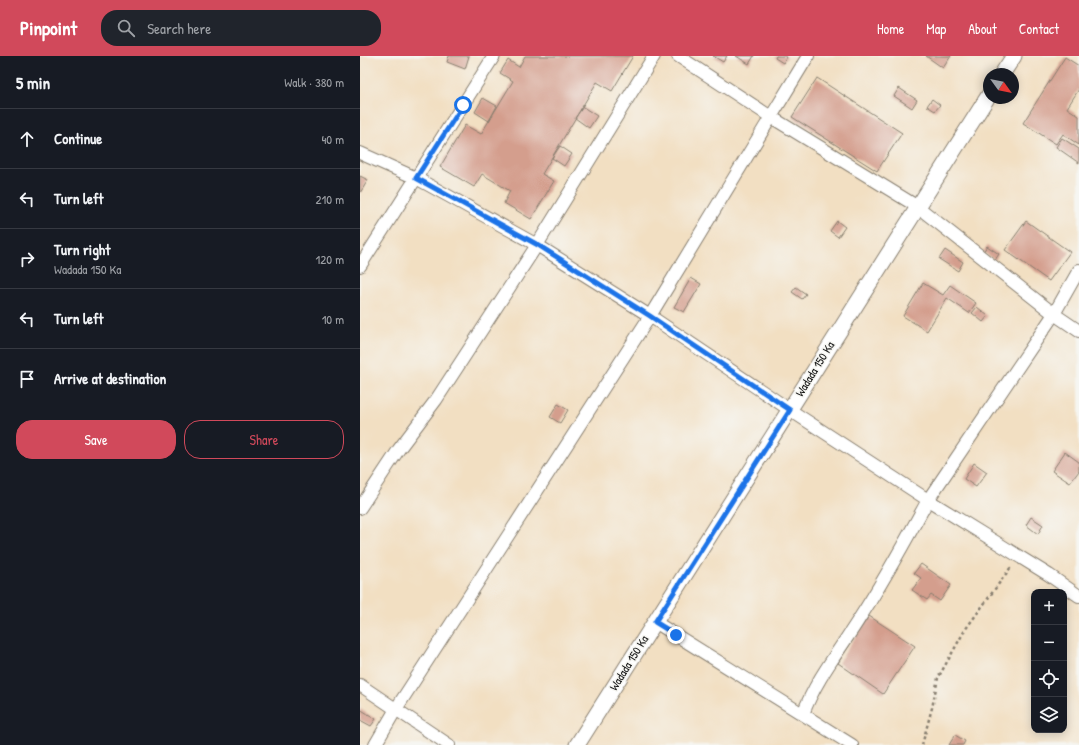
<!DOCTYPE html>
<meta charset="utf-8">
<style>
body{margin:0;font-family:"Patrick Hand",sans-serif;background:#20242c;color:#f1f3f6}
.controls{position:absolute;right:12px;bottom:12px;display:grid;overflow:hidden;border-radius:8px;box-shadow:0 2px 10px #0003}
.controls button{width:36px;height:36px;display:grid;place-items:center;padding:0;border:0;border-bottom:1px solid #363941;background:#171b24;color:#f1f3f6;font:20px sans-serif}
.compass{position:absolute;left:623px;top:12px;width:36px;height:36px;border-radius:50%;background:#171b24;box-shadow:0 2px 10px #0003;rotate:123deg}
.stop{position:absolute;width:12px;height:12px;margin:-9px;border:3px solid #1a73e8;border-radius:50%;background:#fff}
.stop.end{background:#1a73e8;border-color:#fff;box-shadow:0 1px 4px #0008}
.list{margin:0;padding:0;list-style:none}
h2{display:flex;justify-content:space-between;align-items:center;height:52px;margin:0;padding:0 16px;font-size:17px}
h2 small{font-size:13px;font-weight:400;color:#9ea1a6}
.list li{display:grid;grid-template-columns:26px 1fr auto;gap:12px;align-items:center;box-sizing:border-box;height:60px;padding:0 16px;border-top:1px solid #363941}
.list b{display:block;font-size:15px;white-space:nowrap}
.list p{margin:0;font-size:13px;white-space:nowrap;color:#9ea1a6}
.list em{font-size:13px;font-style:normal;color:#9ea1a6}
.actions{display:flex;gap:8px;padding:12px 16px}
.actions a{flex:1;padding:9px 0;border:1px solid #d1495b;border-radius:16px;text-align:center;font-size:14px;color:#d1495b}
.actions .main{background:#d1495b;color:#fff}
.icon{flex:none;width:22px;height:22px;fill:none;stroke:currentColor;stroke-width:2;stroke-linecap:round;stroke-linejoin:round}
.map{position:relative;flex:none;width:719px;height:689px;overflow:hidden}
header{display:flex;align-items:center;gap:24px;box-sizing:border-box;height:56px;padding:0 20px;background:#d1495b;color:#fff}
header strong{font-size:19px}
nav{display:flex;gap:22px;margin-inline-start:auto;font-size:14px}
.search{width:280px;height:36px;background:#20242c;display:flex;align-items:center;gap:10px;box-sizing:border-box;padding:0 14px;border-radius:16px;color:#9ea1a6;font-size:15px}
main{display:flex}
aside{flex:1;background:#171b24}
.map>svg:first-child{display:block}
</style>
<header>
<strong>Pinpoint</strong>
<div class="search"><svg class="icon" aria-label="search" viewBox="0 0 24 24"><circle cx="10" cy="10" r="6"/><path d="M15 15l6 6"/></svg>Search here</div>
<nav><a>Home</a><a>Map</a><a>About</a><a>Contact</a></nav>
</header>
<main>
<aside>
<h2>5 min<small>Walk · 380 m</small></h2>
<ul class="list">
<li><svg class="icon" aria-label="ahead" viewBox="0 0 24 24"><path d="M12 20V5M6 11l6-6 6 6"/></svg><div><b>Continue</b></div><em>40 m</em></li>
<li><svg class="icon" aria-label="left" viewBox="0 0 24 24"><path d="M17 20v-9H6M10 6l-5 5 5 5"/></svg><div><b>Turn left</b></div><em>210 m</em></li>
<li><svg class="icon" aria-label="right" viewBox="0 0 24 24"><path d="M7 20v-9h11M14 6l5 5-5 5"/></svg><div><b>Turn right</b><p>Wadada 150 Ka</p></div><em>120 m</em></li>
<li><svg class="icon" aria-label="left" viewBox="0 0 24 24"><path d="M17 20v-9H6M10 6l-5 5 5 5"/></svg><div><b>Turn left</b></div><em>10 m</em></li>
<li><svg class="icon" aria-label="arrive" viewBox="0 0 24 24"><path d="M6 21V4h12l-3 4 3 4H6"/></svg><div><b>Arrive at destination</b></div></li>
</ul>
<div class="actions"><a class="main">Save</a><a>Share</a></div>
</aside>
<div class="map">
<svg width="719" height="689" viewBox="0 0 719 689">
<rect width="100%" height="100%" fill="#f6f6f2"/>
<filter id="ink" filterUnits="userSpaceOnUse"><feTurbulence type="fractalNoise" baseFrequency=".025" numOctaves="2"/><feDisplacementMap in="SourceGraphic" scale="8" xChannelSelector="R" yChannelSelector="G"/><feConvolveMatrix kernelMatrix="1 2 1 2 8 2 1 2 1" color-interpolation-filters="sRGB"/></filter>
<filter id="wash" filterUnits="userSpaceOnUse"><feTurbulence type="fractalNoise" baseFrequency=".012" numOctaves="4" result="noise"/><feDisplacementMap in="SourceGraphic" scale="16" xChannelSelector="R" yChannelSelector="G"/><feGaussianBlur stdDeviation="0.9" result="paint"/><feColorMatrix in="noise" values="0 0 0 0 0 0 0 0 0 0 0 0 0 0 0 0 0 1.4 0 .05"/><feComposite in="paint" operator="in"/></filter>
<g filter="url(#wash)">
<rect width="100%" height="100%" fill="#f2dfc2"/>
<g id="blocks">
<g fill="#d49e8d">
<polygon points="89,0 109,0 105,13 87,6"/>
<polygon points="165,0 273,0 252,35 237,26 182,118 194,125 171,163 144,147 150,135 122,118 114,131 80,111 105,69 121,78 153,25 140,17 148,4 159,11"/>
<polygon points="353,0 367,0 363,6"/>
<polygon points="376,0 394,0 389,8"/>
<polygon points="416,0 426,0 427,1 423,7 415,2"/>
<polygon points="566,0 591,0 583,12"/>
<polygon points="705,1 719,10 719,33 707,52 719,60 719,89 703,78 696,88 663,67"/>
<polygon points="457,22 542,77 517,115 432,61"/>
<polygon points="539,32 557,44 552,52 534,40"/>
<polygon points="123,42 137,50 129,65 115,56"/>
<polygon points="572,43 580,49 575,55 567,50"/>
<polygon points="223,51 237,60 229,72 215,62"/>
<polygon points="702,82 719,93 719,107 696,91"/>
<polygon points="200,90 212,98 204,110 192,102"/>
<polygon points="0,120 8,124 0,137"/>
<polygon points="477,165 485,171 478,181 470,175"/>
<polygon points="666,165 710,196 689,225 645,194"/>
<polygon points="627,190 639,198 635,204 623,196"/>
<polygon points="585,194 603,206 598,215 579,203"/>
<polygon points="331,222 341,228 324,256 314,251"/>
<polygon points="563,227 583,239 590,229 616,247 609,257 587,242 567,275 543,260"/>
<polygon points="436,231 446,238 442,243 432,236"/>
<polygon points="617,251 628,260 623,266 612,257"/>
<polygon points="198,348 208,354 200,367 190,361"/>
<polygon points="705,396 719,406 719,415 710,427 692,415"/>
<polygon points="614,407 627,416 616,431 604,423"/>
<polygon points="671,461 683,469 678,478 666,469"/>
<polygon points="561,508 591,529 580,545 571,539 567,544 552,534 561,522 554,517"/>
<polygon points="509,560 555,590 523,638 478,607"/>
<polygon points="0,653 16,663 11,670 0,664"/>
<polygon points="595,679 605,685 603,689 589,689"/>
</g>
</g>
</g>
<g filter="url(#ink)">
<use href="#blocks" fill-opacity="0" stroke="#877e6f" stroke-width="1"/>
<g fill="none" stroke-linecap="round" stroke-linejoin="round">
<g stroke="#877e6f" stroke-width="14">
<g id="minor">
<polyline points="318,0 411,61 558,151 694,258 719,275"/>
<path d="M0,97L56,122L177,189L290,260L430,354L568,444C546,484 524,525 499,563C479,595 456,623 443,658"/>
<polyline points="0,210 134,0"/>
<polyline points="719,214 694,258 568,444 689,519 719,540"/>
<polyline points="0,452 39,393 76,344 177,189 294,0"/>
<polyline points="295,566 492,689"/>
<polyline points="0,629 89,689"/>
<polyline points="15,689 36,653 290,260 448,0"/>
</g>
</g>
<g stroke="#877e6f" stroke-width="17">
<g id="tertiary">
<polyline points="642,18 654,0"/>
<polyline points="217,689 629,39"/>
</g>
</g>
<polyline stroke="#877e6f" stroke-width="2.5" stroke-dasharray="3 3" stroke-linecap="butt" points="562,689 572,652 578,622 605,574 651,511"/>
<use href="#minor" stroke="#fff" stroke-width="12"/>
<use href="#tertiary" stroke="#fff" stroke-width="15"/>
</g>
</g>
<g fill="none" stroke-linecap="round" stroke-linejoin="round" filter="url(#ink)">
<polyline stroke="#1a73e8" stroke-width="5" points="103,49 56,122 178,189 290,260 430,354 295,566 316,579"/>
</g>
<g text-anchor="middle" stroke-width="3" stroke-linejoin="round" paint-order="stroke">
<g font-size="12" fill="#1c1c1c" stroke="#f6f6f2">
<text transform="translate(455 313) rotate(-58)" y="4">Wadada 150 Ka</text>
<text transform="translate(269 607) rotate(-58)" y="4">Wadada 150 Ka</text>
</g>
</g>
</svg>
<div class="controls">
<button>+</button>
<button>−</button>
<button><svg class="icon" aria-label="locate" viewBox="0 0 24 24"><circle cx="12" cy="12" r="6"/><path d="M12 2v4M12 18v4M2 12h4M18 12h4"/></svg></button>
<button><svg class="icon" aria-label="layers" viewBox="0 0 24 24"><path d="M12 4l9 5-9 5-9-5zM3 14l9 5 9-5"/></svg></button>
</div>
<svg class="compass" viewBox="-18 -18 36 36"><path d="M0-13l5 13h-10z" fill="#e53935"/><path d="M0 13l5-13h-10z" fill="#9ea1a6"/></svg>
<div class="stop" style="left:103px;top:49px"></div>
<div class="stop end" style="left:316px;top:579px"></div>
</div>
</main>
